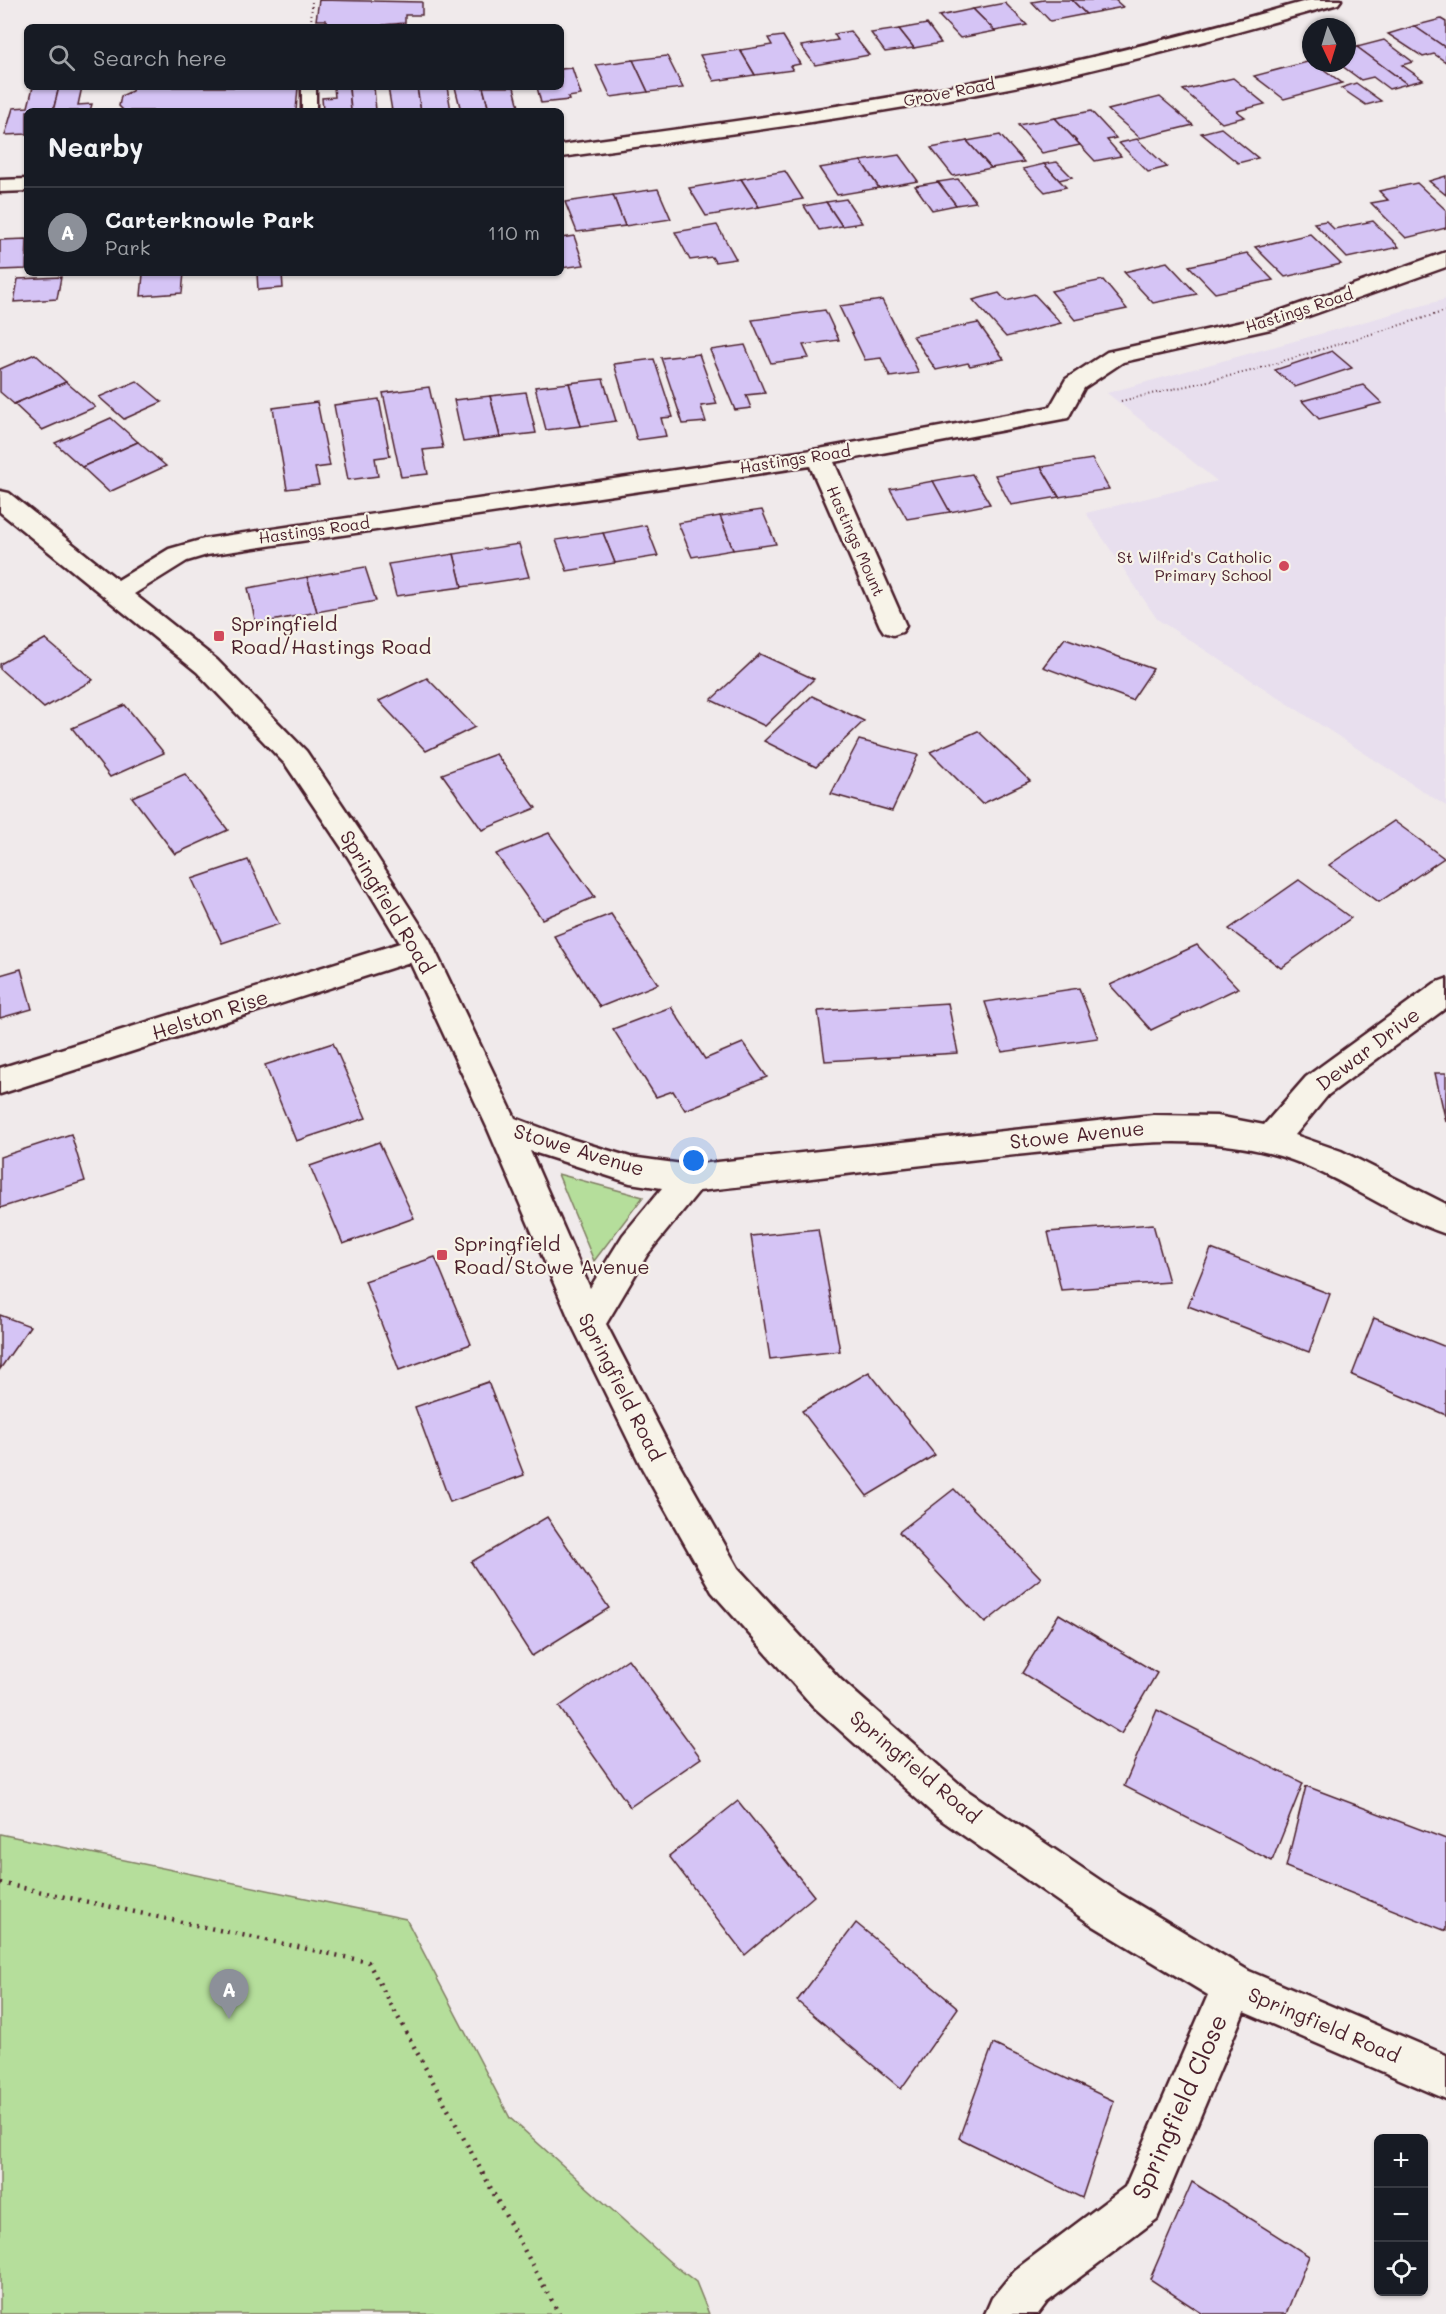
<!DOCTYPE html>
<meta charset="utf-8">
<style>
body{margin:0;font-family:Mali,sans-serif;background:#242831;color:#f1f3f6}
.controls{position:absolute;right:18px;bottom:18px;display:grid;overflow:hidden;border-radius:9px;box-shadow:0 2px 4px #0004}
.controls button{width:54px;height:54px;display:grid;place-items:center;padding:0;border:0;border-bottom:2px solid #363941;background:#171b24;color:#f1f3f6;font:30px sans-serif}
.compass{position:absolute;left:1302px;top:18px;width:54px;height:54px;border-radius:50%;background:#171b24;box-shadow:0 2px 4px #0004;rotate:176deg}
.you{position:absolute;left:694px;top:1161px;width:21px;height:21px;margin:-15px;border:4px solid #fff;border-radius:50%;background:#1a73e8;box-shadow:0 0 0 9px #1a73e833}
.badge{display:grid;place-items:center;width:39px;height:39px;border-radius:50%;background:#8c9099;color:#fff;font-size:20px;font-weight:700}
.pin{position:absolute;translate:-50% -50px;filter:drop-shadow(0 2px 3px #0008)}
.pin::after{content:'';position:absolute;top:32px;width:21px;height:18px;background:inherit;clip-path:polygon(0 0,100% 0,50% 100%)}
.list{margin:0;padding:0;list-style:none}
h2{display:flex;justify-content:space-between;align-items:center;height:78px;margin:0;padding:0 24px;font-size:26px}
h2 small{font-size:20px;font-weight:400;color:#9ea1a6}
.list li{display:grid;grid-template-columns:39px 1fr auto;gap:18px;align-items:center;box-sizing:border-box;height:90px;padding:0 24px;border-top:2px solid #363941}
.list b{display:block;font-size:22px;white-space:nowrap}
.list p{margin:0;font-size:20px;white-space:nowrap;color:#9ea1a6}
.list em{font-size:20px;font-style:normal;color:#9ea1a6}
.icon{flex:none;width:33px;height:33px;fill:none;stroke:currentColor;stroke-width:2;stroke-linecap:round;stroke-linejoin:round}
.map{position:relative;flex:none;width:1446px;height:2314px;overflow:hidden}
.search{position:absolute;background:#171b24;box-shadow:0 2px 4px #0004;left:24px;top:24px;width:540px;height:66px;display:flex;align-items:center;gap:15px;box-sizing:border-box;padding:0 21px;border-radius:9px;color:#9ea1a6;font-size:22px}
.panel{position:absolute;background:#171b24;box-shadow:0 2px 4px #0004;left:24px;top:108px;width:540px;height:168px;border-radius:9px}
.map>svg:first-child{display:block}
</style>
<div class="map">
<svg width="1446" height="2314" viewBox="0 0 1446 2314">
<rect width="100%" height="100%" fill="#f0eaeb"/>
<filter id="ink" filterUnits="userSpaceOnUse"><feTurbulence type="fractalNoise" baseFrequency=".0167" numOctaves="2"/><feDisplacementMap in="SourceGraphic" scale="12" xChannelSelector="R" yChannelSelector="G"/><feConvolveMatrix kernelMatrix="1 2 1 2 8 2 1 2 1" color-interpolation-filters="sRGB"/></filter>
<g filter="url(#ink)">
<polygon fill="#e8dfee" points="1446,299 1446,806 1157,619 1086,513 1217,481 1107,393"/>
<g fill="#b5de9b" stroke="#807e63" stroke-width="1.5">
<polygon points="558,1174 643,1197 594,1261"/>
<polygon points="0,1834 406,1919 510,2118 670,2262 696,2282 709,2314 0,2314"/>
</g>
<g fill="#d5c4f5" stroke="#4a1f2b" stroke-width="1.5">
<polygon points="319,0 422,2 422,15 405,15 405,23 383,25 383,27 327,27 326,20 316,20"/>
<polygon points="1044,0 1072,0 1086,14 1050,21 1032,2"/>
<polygon points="1072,0 1115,0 1123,7 1086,14"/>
<polygon points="1005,3 1027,25 995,31 973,9"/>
<polygon points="973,9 995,31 960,38 939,16"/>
<polygon points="1441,19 1446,22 1446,48 1414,26"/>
<polygon points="927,24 941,43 914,48 899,29"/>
<polygon points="1414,26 1446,48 1446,62 1434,54 1423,57 1388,34"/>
<polygon points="899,29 914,48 885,52 871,33"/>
<polygon points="850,31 869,55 815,65 801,46 838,40 834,34"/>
<polygon points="783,36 800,64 790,66 793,70 755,75 740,50 772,45 768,38"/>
<polygon points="1384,40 1413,62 1402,65 1423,80 1407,84 1357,47"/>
<polygon points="1357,47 1407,84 1389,89 1373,77 1361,80 1338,63 1347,63 1347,50"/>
<polygon points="740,50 755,75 714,81 700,55"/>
<polygon points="667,56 683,88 648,92 633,60"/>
<polygon points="633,60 648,92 611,97 596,65"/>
<polygon points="1311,61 1311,63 1315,63 1342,83 1284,99 1254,76"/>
<polygon points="572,68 581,95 568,97 569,100 541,103 537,87 561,87 561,69"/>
<polygon points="1233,78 1265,104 1237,111 1245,117 1222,123 1183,90"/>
<polygon points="1356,83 1381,101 1366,105 1341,88"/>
<polygon points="33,87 59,87 53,111 27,111 27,134 5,135 13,108 28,107"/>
<polygon points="59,87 82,87 78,105 92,104 90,111 53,111"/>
<polygon points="133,87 298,87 296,111 124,111 119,106 121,96 132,91"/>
<polygon points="334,87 349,87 351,111 323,111 322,98 335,97"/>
<polygon points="349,87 374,87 376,111 351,111"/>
<polygon points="388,87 417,87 421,111 392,111"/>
<polygon points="417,87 447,87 451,111 421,111"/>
<polygon points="455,87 483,87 489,110 461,111"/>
<polygon points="483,87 514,87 519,107 489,110"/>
<polygon points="1160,97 1193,125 1140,138 1108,110"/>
<polygon points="1091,111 1116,138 1107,140 1121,156 1095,161 1055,118"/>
<polygon points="1055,118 1080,145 1042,153 1018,125"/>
<polygon points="1221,128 1258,158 1238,163 1201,133"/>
<polygon points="1000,135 1024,162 991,168 967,141"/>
<polygon points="1137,139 1167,167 1148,172 1119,143"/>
<polygon points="967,141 991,168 953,176 931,148"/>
<polygon points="899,155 918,181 879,188 861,161"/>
<polygon points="861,161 879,188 837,195 819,168"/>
<polygon points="1057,162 1072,177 1059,180 1044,164"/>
<polygon points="1044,164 1059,180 1066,187 1045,192 1023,169"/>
<polygon points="785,171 803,199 759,207 741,179"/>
<polygon points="1446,176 1446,195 1429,181"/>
<polygon points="741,179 759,207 706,216 689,188"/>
<polygon points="958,179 976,202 956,205 938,182"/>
<polygon points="938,182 956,205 932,210 915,186"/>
<polygon points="1417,183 1446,210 1446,228 1406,238 1371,203 1388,200 1379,191"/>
<polygon points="658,189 671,219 625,226 613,195"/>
<polygon points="613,195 625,226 577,232 565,202"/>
<polygon points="846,199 862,223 842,226 826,202"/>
<polygon points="826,202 842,226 819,230 804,206"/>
<polygon points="1326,221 1334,229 1373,221 1399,247 1347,258 1314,223"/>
<polygon points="717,225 736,259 715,262 712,257 690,260 675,232"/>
<polygon points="1310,234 1341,264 1285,277 1255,247"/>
<polygon points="574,236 584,265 561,268 561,238"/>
<polygon points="27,239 26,269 0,270 0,240"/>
<polygon points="1247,253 1273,280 1215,293 1189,266"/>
<polygon points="1167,262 1197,294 1153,303 1124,272"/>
<polygon points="184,273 182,293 141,296 143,274"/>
<polygon points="257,273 282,273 283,288 258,290"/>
<polygon points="61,277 57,299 14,302 18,279"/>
<polygon points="1103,280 1127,309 1075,320 1051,291"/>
<polygon points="999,293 1006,301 1034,294 1061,323 1006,337 973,300"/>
<polygon points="882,300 919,373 890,377 881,358 865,360 839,306"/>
<polygon points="825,310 839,340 803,345 809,358 771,363 752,320"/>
<polygon points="978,323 1004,359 970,366 968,363 936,370 913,336"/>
<polygon points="745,345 765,393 746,395 751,408 735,410 710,350"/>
<polygon points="1332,351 1352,368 1295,387 1275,370"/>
<polygon points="35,354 66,382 14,404 0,392 0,369"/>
<polygon points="699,354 717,404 701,406 706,422 683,424 661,358"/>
<polygon points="654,359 673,417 661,418 666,436 637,440 614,364"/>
<polygon points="603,379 616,421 581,426 569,383"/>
<polygon points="137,381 162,402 124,419 99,397"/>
<polygon points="66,382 95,407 42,430 14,404"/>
<polygon points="569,383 581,426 546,430 535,387"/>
<polygon points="1363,385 1382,403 1319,419 1302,401"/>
<polygon points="429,387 443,448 423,450 428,474 401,477 383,393"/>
<polygon points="526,392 536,433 500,437 490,396"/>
<polygon points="490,396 500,437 463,442 454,400"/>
<polygon points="379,399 390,456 375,458 378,476 348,480 334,405"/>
<polygon points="317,402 330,466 315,468 319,485 287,489 273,408"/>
<polygon points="111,418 138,442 82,467 55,443"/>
<polygon points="138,442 166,466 109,492 82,467"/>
<polygon points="1092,459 1109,489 1059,497 1041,467"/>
<polygon points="1041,467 1059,497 1011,505 995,475"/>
<polygon points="972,474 990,504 950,512 933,481"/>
<polygon points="933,481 950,512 907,519 890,489"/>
<polygon points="762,510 776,544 733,550 720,516"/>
<polygon points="720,516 733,550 692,557 678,523"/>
<polygon points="646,525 658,556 615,563 603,533"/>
<polygon points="603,533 615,563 567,571 556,540"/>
<polygon points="519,544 529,577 462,587 454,554"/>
<polygon points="454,554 462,587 396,596 388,564"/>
<polygon points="365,567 376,601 317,612 307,577"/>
<polygon points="307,577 317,612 256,624 248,588"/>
<polygon points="1065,638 1153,669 1132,700 1043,667"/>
<polygon points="45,639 93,680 44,708 0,669 0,664"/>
<polygon points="760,654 814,679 765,726 711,700"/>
<polygon points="427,678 475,727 426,751 379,701"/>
<polygon points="812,696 864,721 816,767 764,741"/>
<polygon points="125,705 164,753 110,777 72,728"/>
<polygon points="978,731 1030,781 982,804 930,752"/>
<polygon points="859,740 918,755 892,811 831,794"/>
<polygon points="496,754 536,808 482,830 442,774"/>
<polygon points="185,774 228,830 175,854 132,797"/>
<polygon points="1394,821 1444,858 1379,902 1329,865"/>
<polygon points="549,833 595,897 542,919 496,854"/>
<polygon points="248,860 279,924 222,943 192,879"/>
<polygon points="1299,880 1351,918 1281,968 1229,929"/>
<polygon points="611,914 658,984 600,1007 554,936"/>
<polygon points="1197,945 1238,988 1151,1030 1110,985"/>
<polygon points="21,969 32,1009 0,1018 0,975"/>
<polygon points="1079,988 1098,1038 1002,1052 985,1002"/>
<polygon points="948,1003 958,1053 825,1061 818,1011"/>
<polygon points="671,1007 705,1059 743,1043 767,1077 685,1110 673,1091 656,1097 613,1029"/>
<polygon points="333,1043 366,1118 296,1141 265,1065"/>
<polygon points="1435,1073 1446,1073 1446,1122"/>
<polygon points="71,1134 85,1181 0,1208 0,1157"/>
<polygon points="379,1142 414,1218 343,1244 310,1166"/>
<polygon points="1153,1224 1169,1282 1061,1290 1048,1232"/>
<polygon points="818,1229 840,1351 770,1359 751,1236"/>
<polygon points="1211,1249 1330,1294 1309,1352 1188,1306"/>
<polygon points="435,1257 471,1344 399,1370 365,1281"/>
<polygon points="0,1315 30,1326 0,1369"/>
<polygon points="1374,1318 1446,1347 1446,1415 1352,1375"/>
<polygon points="869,1372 935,1455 867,1496 802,1411"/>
<polygon points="488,1382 524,1475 450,1502 415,1407"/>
<polygon points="954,1489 1041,1578 985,1623 899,1532"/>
<polygon points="547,1517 609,1608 532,1656 471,1562"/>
<polygon points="1059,1614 1157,1673 1121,1734 1022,1673"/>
<polygon points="628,1659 701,1758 630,1807 559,1707"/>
<polygon points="1157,1710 1303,1783 1272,1861 1124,1786"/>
<polygon points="1306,1786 1446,1839 1446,1931 1286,1867"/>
<polygon points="738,1801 814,1896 745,1955 669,1856"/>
<polygon points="856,1923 958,2008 901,2089 797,2001"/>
<polygon points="993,2044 1114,2101 1082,2198 959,2138"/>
<polygon points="1192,2182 1309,2256 1286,2314 1203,2314 1150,2279"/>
</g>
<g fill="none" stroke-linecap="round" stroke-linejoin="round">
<g stroke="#4a1f2b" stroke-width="5">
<rect id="lane" x="302" y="87" width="14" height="24"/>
</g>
<g stroke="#4a1f2b" stroke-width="5">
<g id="street">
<path d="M1310,0H1341L1338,4C1229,35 1120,65 1009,88C860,117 711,137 561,157V145C711,125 862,105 1010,75C1111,55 1211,28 1310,0Z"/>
<polygon points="27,179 27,191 0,192 0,180"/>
<path d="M1446,252V267L1275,328L1123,362L1084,388L1068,418L834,462L906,626L902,632L893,635L884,632L880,626L810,466L207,555L187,561L134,594L217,660L306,751L368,843L430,940L515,1118L571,1139L630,1157L690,1165L1153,1115L1217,1116L1264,1125L1306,1077L1435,983L1446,979V1008L1328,1095L1295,1135L1341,1151L1446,1204V1234C1384,1213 1333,1169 1269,1153C1188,1132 1106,1146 1025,1154C916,1165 808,1179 699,1191L647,1255L606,1324L668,1444L738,1568L841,1680L965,1789L1122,1895L1249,1971L1446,2055V2099L1244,2012L1157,2219L1047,2302L1038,2314H985L992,2298L1015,2270L1125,2187L1208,1995L1092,1925L937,1817L813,1706L712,1592L642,1468L571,1323L487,1127L410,962L0,1094V1068L400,943L348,857L286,765L197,672L0,512V491L9,493L118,580L169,549L204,539L819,449L1050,407L1066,379L1107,352L1260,318ZM530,1151L630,1183L662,1188L623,1235L590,1288Z"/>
</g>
</g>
<g stroke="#4a1f2b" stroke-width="2" stroke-dasharray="1 3" stroke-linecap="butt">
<polyline points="311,27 312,0"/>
<polyline points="1121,401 1251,371 1446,311"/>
</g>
<polyline stroke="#4a1f2b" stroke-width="4.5" stroke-dasharray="2 6" stroke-linecap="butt" points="0,1883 368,1962 559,2314"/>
<use href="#lane" fill="#f7f3e8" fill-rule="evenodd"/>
<use href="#street" fill="#f7f3e8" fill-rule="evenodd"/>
</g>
</g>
<g fill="#d1495b" stroke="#f7f3e8" stroke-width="2">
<circle cx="1284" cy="566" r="6"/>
<rect x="213" y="630" width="12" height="12" rx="3"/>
<rect x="436" y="1249" width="12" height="12" rx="3"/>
</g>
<g text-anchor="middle" stroke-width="4.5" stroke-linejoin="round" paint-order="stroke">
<g font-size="16" fill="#4a1f2b" stroke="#f7f3e8">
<text transform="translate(949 92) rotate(-11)" y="6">Grove Road</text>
<text transform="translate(1299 310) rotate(-18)" y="6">Hastings Road</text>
<text transform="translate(795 459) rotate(-9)" y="6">Hastings Road</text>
<text transform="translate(314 530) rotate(-8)" y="6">Hastings Road</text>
<text transform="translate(856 541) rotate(66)" y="6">Hastings Mount</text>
</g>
<g font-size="16" fill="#4a1f2b" stroke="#f7f3e8" text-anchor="end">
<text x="1272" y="563">St Wilfrid's Catholic<tspan x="1272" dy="18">Primary School</tspan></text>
</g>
<g font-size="20" fill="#4a1f2b" stroke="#f7f3e8" text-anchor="start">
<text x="231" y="631">Springfield<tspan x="231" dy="23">Road/Hastings Road</tspan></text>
<text x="454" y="1251">Springfield<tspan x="454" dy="23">Road/Stowe Avenue</tspan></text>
</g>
<g font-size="20" fill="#4a1f2b" stroke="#f7f3e8">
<text transform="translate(387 902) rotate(59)" y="7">Springfield Road</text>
<text transform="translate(210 1015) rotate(-18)" y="7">Helston Rise</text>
<text transform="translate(1368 1049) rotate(-37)" y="7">Dewar Drive</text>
<text transform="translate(1077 1135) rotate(-6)" y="7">Stowe Avenue</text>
<text transform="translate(579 1150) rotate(17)" y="7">Stowe Avenue</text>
<text transform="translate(621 1387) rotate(63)" y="7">Springfield Road</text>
<text transform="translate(915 1767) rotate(40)" y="7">Springfield Road</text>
<text transform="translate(1324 2025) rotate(23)" y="7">Springfield Road</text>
</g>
<g font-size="24" fill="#4a1f2b" stroke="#f7f3e8">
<text transform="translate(1180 2107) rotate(-66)" y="8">Springfield Close</text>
</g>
</g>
</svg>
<div class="controls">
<button>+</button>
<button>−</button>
<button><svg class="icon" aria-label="locate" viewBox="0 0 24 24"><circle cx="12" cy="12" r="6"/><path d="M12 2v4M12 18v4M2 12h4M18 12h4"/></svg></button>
</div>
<svg class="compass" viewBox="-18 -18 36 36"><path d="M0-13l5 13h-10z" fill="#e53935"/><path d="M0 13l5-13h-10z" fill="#9ea1a6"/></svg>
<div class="you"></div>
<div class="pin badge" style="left:229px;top:2019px">A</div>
<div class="search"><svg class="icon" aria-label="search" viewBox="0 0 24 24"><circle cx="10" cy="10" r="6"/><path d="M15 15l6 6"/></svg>Search here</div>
<section class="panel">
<h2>Nearby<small></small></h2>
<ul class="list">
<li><span class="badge">A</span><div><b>Carterknowle Park</b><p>Park</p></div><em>110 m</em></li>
</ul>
</section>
</div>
